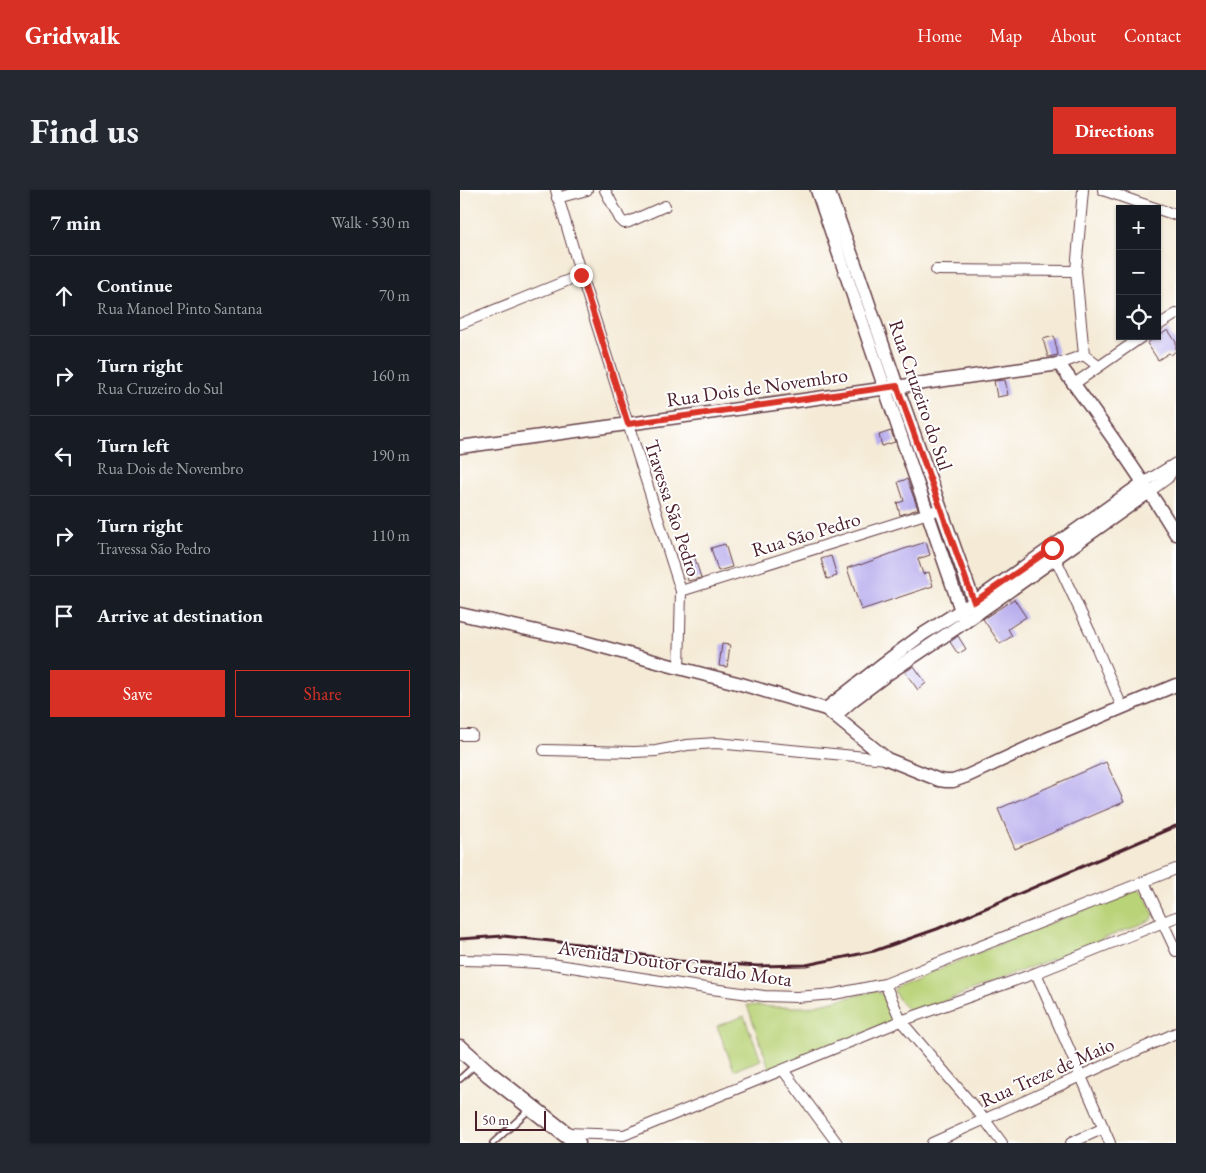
<!DOCTYPE html>
<meta charset="utf-8">
<style>
body{margin:0;font-family:"EB Garamond",serif;background:#242831;color:#f1f3f6}
.controls{position:absolute;right:15px;top:15px;display:grid;overflow:hidden;border-radius:0px;box-shadow:0 1px 4px #0004}
.controls button{width:45px;height:45px;display:grid;place-items:center;padding:0;border:0;border-bottom:1px solid #363941;background:#171b24;color:#f1f3f6;font:25px sans-serif}
.scale{position:absolute;left:15px;bottom:12px;width:71px;box-sizing:border-box;padding-left:5px;border:2px solid #4a1f2b;border-top:0;font-size:14px;line-height:18px;white-space:nowrap;color:#4a1f2b;-webkit-text-stroke:4px #fff;paint-order:stroke}
.stop{position:absolute;width:15px;height:15px;margin:-11px;border:4px solid #d93025;border-radius:50%;background:#fff}
.stop.end{background:#d93025;border-color:#fff;box-shadow:0 1px 5px #0008}
.list{margin:0;padding:0;list-style:none}
h2{display:flex;justify-content:space-between;align-items:center;height:65px;margin:0;padding:0 20px;font-size:21px}
h2 small{font-size:16px;font-weight:400;color:#9ea1a6}
.list li{display:grid;grid-template-columns:32px 1fr auto;gap:15px;align-items:center;box-sizing:border-box;height:80px;padding:0 20px;border-top:1px solid #363941}
.list b{display:block;font-size:19px;white-space:nowrap}
.list p{margin:0;font-size:16px;white-space:nowrap;color:#9ea1a6}
.list em{font-size:16px;font-style:normal;color:#9ea1a6}
.actions{display:flex;gap:10px;padding:15px 20px}
.actions a{flex:1;padding:11px 0;border:1px solid #d93025;border-radius:0px;text-align:center;font-size:18px;color:#d93025}
.actions .main{background:#d93025;color:#fff}
.icon{flex:none;width:28px;height:28px;fill:none;stroke:currentColor;stroke-width:2;stroke-linecap:round;stroke-linejoin:round}
.map{position:relative;flex:none;width:716px;height:953px;overflow:hidden;border-radius:0px}
header{display:flex;align-items:center;gap:30px;box-sizing:border-box;height:70px;padding:0 25px;background:#d93025;color:#fff}
header strong{font-size:24px}
nav{display:flex;gap:28px;margin-inline-start:auto;font-size:18px}
.intro{display:flex;align-items:center;justify-content:space-between;box-sizing:border-box;height:120px;padding:0 30px}
h1{margin:0;font-size:35px}
.button{padding:12px 22px;border-radius:0px;background:#d93025;color:#fff;font-size:18px;font-weight:700}
main{display:flex;gap:30px;padding:0 30px}
aside{flex:1;background:#171b24;border-radius:0px;box-shadow:0 1px 4px #0004}
.map>svg:first-child{display:block}
</style>
<header>
<strong>Gridwalk</strong>
<nav><a>Home</a><a>Map</a><a>About</a><a>Contact</a></nav>
</header>
<div class="intro"><h1>Find us</h1><a class="button">Directions</a></div>
<main>
<aside>
<h2>7 min<small>Walk · 530 m</small></h2>
<ul class="list">
<li><svg class="icon" aria-label="ahead" viewBox="0 0 24 24"><path d="M12 20V5M6 11l6-6 6 6"/></svg><div><b>Continue</b><p>Rua Manoel Pinto Santana</p></div><em>70 m</em></li>
<li><svg class="icon" aria-label="right" viewBox="0 0 24 24"><path d="M7 20v-9h11M14 6l5 5-5 5"/></svg><div><b>Turn right</b><p>Rua Cruzeiro do Sul</p></div><em>160 m</em></li>
<li><svg class="icon" aria-label="left" viewBox="0 0 24 24"><path d="M17 20v-9H6M10 6l-5 5 5 5"/></svg><div><b>Turn left</b><p>Rua Dois de Novembro</p></div><em>190 m</em></li>
<li><svg class="icon" aria-label="right" viewBox="0 0 24 24"><path d="M7 20v-9h11M14 6l5 5-5 5"/></svg><div><b>Turn right</b><p>Travessa São Pedro</p></div><em>110 m</em></li>
<li><svg class="icon" aria-label="arrive" viewBox="0 0 24 24"><path d="M6 21V4h12l-3 4 3 4H6"/></svg><div><b>Arrive at destination</b></div></li>
</ul>
<div class="actions"><a class="main">Save</a><a>Share</a></div>
</aside>
<div class="map">
<svg width="716" height="953" viewBox="0 0 716 953">
<rect width="100%" height="100%" fill="#fff"/>
<filter id="ink" filterUnits="userSpaceOnUse"><feTurbulence type="fractalNoise" baseFrequency=".02" numOctaves="2"/><feDisplacementMap in="SourceGraphic" scale="10" xChannelSelector="R" yChannelSelector="G"/><feConvolveMatrix kernelMatrix="1 2 1 2 8 2 1 2 1" color-interpolation-filters="sRGB"/></filter>
<filter id="wash" filterUnits="userSpaceOnUse"><feTurbulence type="fractalNoise" baseFrequency=".0096" numOctaves="4" result="noise"/><feDisplacementMap in="SourceGraphic" scale="20" xChannelSelector="R" yChannelSelector="G"/><feGaussianBlur stdDeviation="1.12" result="paint"/><feColorMatrix in="noise" values="0 0 0 0 0 0 0 0 0 0 0 0 0 0 0 0 0 1.4 0 .05"/><feComposite in="paint" operator="in"/></filter>
<g filter="url(#wash)">
<rect width="100%" height="100%" fill="#f4ead6"/>
<g fill="#b9d378" stroke="#827952">
<path d="M674,699C686,702 689,715 694,725L691,730L454,823C446,820 436,808 434,799L438,796Z"/>
<polygon points="416,801 426,807 435,826 434,831 310,880 287,815 314,817 347,817"/>
<polygon points="284,826 301,870 274,880 257,836"/>
</g>
<g id="blocks">
<g fill="#b9aeed">
<polygon points="708,140 716,152 716,161 711,165 709,163 698,170 687,153"/>
<polygon points="594,146 598,165 588,167 583,149"/>
<polygon points="545,190 548,205 537,207 534,191"/>
<polygon points="431,241 435,252 422,256 419,245"/>
<polygon points="447,289 458,319 440,325 437,313 444,311 438,292"/>
<polygon points="466,352 470,365 458,369 463,384 469,382 473,396 401,420 387,378 400,374 400,375 444,359"/>
<polygon points="265,354 272,377 258,381 251,358"/>
<polygon points="234,365 241,388 228,391 222,369"/>
<polygon points="371,366 377,386 367,389 361,369"/>
<polygon points="554,409 566,427 548,439 552,446 540,454 523,429"/>
<polygon points="498,446 506,459 498,464 490,452"/>
<polygon points="262,454 270,455 267,477 259,476"/>
<polygon points="454,476 466,493 458,500 445,482"/>
<polygon points="646,572 664,612 555,659 538,619"/>
</g>
</g>
</g>
<g filter="url(#ink)">
<use href="#blocks" fill-opacity="0" stroke="#643d45" stroke-width="1"/>
<g fill="none" stroke-linecap="round" stroke-linejoin="round">
<g stroke="#643d45" stroke-width="8">
<g id="service">
<polyline points="0,889 16,874"/>
<polyline points="33,953 69,920"/>
</g>
</g>
<g stroke="#643d45" stroke-width="12">
<g id="minor">
<polyline points="96,0 121,85 221,401 219,478"/>
<polyline points="145,0 160,29 164,33 169,32 205,16"/>
<polyline points="623,0 616,81 624,165 638,176"/>
<polyline points="643,0 677,12 716,25"/>
<polyline points="97,8 127,0"/>
<polyline points="476,80 616,81"/>
<polyline points="0,134 121,85"/>
<polyline points="697,136 716,124"/>
<polyline points="599,174 624,165"/>
<polyline points="614,194 683,146"/>
<polyline points="683,293 716,273"/>
<polyline points="689,302 708,288 716,275"/>
<polyline points="593,363 630,442 662,517"/>
<polyline points="221,401 481,319"/>
<polyline points="0,545 12,545"/>
<polyline points="84,560 174,562 196,561 227,555 256,553 427,569"/>
<polyline points="684,692 716,761"/>
<polyline points="0,770 46,771 92,774 252,799 304,806 337,807 374,804 425,794 716,679"/>
<polyline points="576,783 650,953"/>
<polyline points="425,794 441,831 525,930 542,953"/>
<polyline points="323,880 377,953"/>
<polyline points="106,943 164,945 441,831 576,783 716,727"/>
<polyline points="472,953 716,843"/>
<polyline points="611,953 644,938"/>
</g>
</g>
<g stroke="#643d45" stroke-width="15">
<g id="tertiary">
<path d="M357,0C405,144 456,288 505,432"/>
<polyline points="368,0 398,82 437,196 518,423"/>
<path d="M0,257L343,210L599,174C640,229 680,285 716,344"/>
<polyline points="0,424 121,451 219,478 281,494 366,519 427,569 479,590 486,591 493,591 507,586 587,549 716,495"/>
<polyline points="366,519 424,473 463,444 514,412 683,293"/>
<polyline points="375,526 393,510 429,483 505,432 689,302"/>
</g>
</g>
<g stroke="#643d45" stroke-width="19">
<polyline id="primary" points="0,858 29,884 117,953"/>
</g>
<use href="#service" stroke="#fff" stroke-width="5"/>
<use href="#minor" stroke="#fff" stroke-width="10"/>
<use href="#tertiary" stroke="#fff" stroke-width="12"/>
<use href="#primary" stroke="#fff" stroke-width="16"/>
<polyline stroke="#4a1f2b" stroke-width="3" points="0,749 43,746 119,754 218,771 298,776 346,775 414,761 477,739 716,636"/>
</g>
</g>
<g fill="none" stroke-linecap="round" stroke-linejoin="round" filter="url(#ink)">
<polyline stroke="#d93025" stroke-width="6" points="121,85 144,157 168,234 437,196 514,412 592,358"/>
</g>
<g text-anchor="middle" stroke-width="4" stroke-linejoin="round" paint-order="stroke">
<g font-size="20" fill="#4a1f2b" stroke="#fff">
<text transform="translate(297 197) rotate(-8)" y="7">Rua Dois de Novembro</text>
<text transform="translate(461 205) rotate(71)" y="7">Rua Cruzeiro do Sul</text>
<text transform="translate(213 318) rotate(72)" y="7">Travessa São Pedro</text>
<text transform="translate(346 344) rotate(-17)" y="7">Rua São Pedro</text>
<text transform="translate(215 773) rotate(8)" y="7">Avenida Doutor Geraldo Mota</text>
<text transform="translate(587 882) rotate(-24)" y="7">Rua Treze de Maio</text>
</g>
</g>
</svg>
<div class="controls">
<button>+</button>
<button>−</button>
<button><svg class="icon" aria-label="locate" viewBox="0 0 24 24"><circle cx="12" cy="12" r="6"/><path d="M12 2v4M12 18v4M2 12h4M18 12h4"/></svg></button>
</div>
<div class="scale">50 m</div>
<div class="stop" style="left:592px;top:358px"></div>
<div class="stop end" style="left:121px;top:85px"></div>
</div>
</main>
